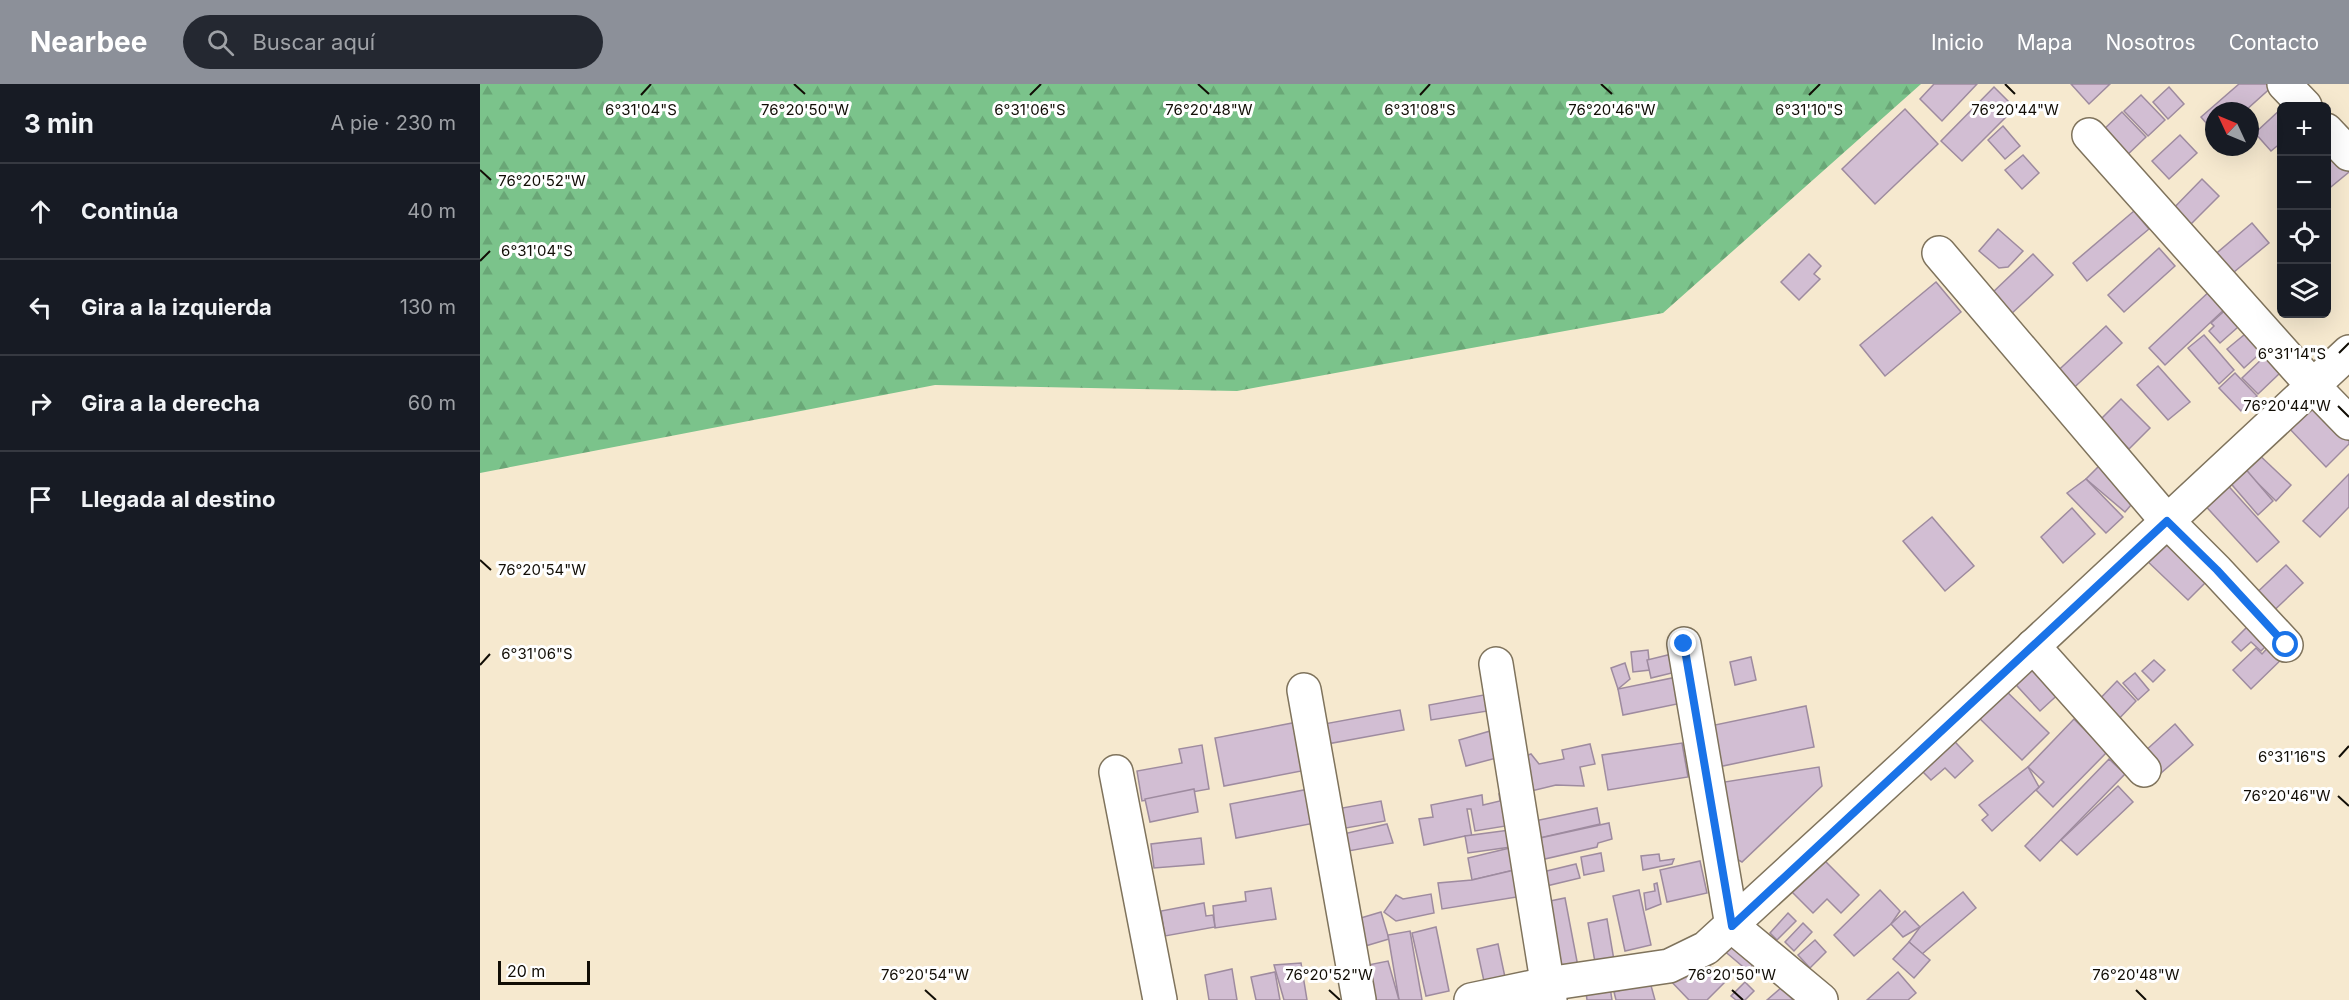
<!DOCTYPE html>
<html lang="es">
<meta charset="utf-8">
<style>
body{margin:0;font-family:Inter,sans-serif;background:#242831;color:#f1f3f6}
.controls{position:absolute;right:18px;top:18px;display:grid;overflow:hidden;border-radius:9px;box-shadow:0 6px 24px #0002}
.controls button{width:54px;height:54px;display:grid;place-items:center;padding:0;border:0;border-bottom:2px solid #363941;background:#171b24;color:#f1f3f6;font:30px sans-serif}
.compass{position:absolute;left:1725px;top:18px;width:54px;height:54px;border-radius:50%;background:#171b24;box-shadow:0 6px 24px #0002;rotate:314deg}
.scale{position:absolute;left:18px;bottom:15px;width:92px;box-sizing:border-box;padding-left:6px;border:3px solid #110d05;border-top:0;font-size:16px;line-height:21px;white-space:nowrap;color:#110d05;-webkit-text-stroke:4px #fff;paint-order:stroke}
.stop{position:absolute;width:18px;height:18px;margin:-14px;border:4px solid #1a73e8;border-radius:50%;background:#fff}
.stop.end{background:#1a73e8;border-color:#fff;box-shadow:0 2px 6px #0008}
.list{margin:0;padding:0;list-style:none}
h2{display:flex;justify-content:space-between;align-items:center;height:78px;margin:0;padding:0 24px;font-size:26px}
h2 small{font-size:20px;font-weight:400;color:#9ea1a6}
.list li{display:grid;grid-template-columns:39px 1fr auto;gap:18px;align-items:center;box-sizing:border-box;height:96px;padding:0 24px;border-top:2px solid #363941}
.list b{display:block;font-size:22px;white-space:nowrap}
.list em{font-size:20px;font-style:normal;color:#9ea1a6}
.icon{flex:none;width:33px;height:33px;fill:none;stroke:currentColor;stroke-width:2;stroke-linecap:round;stroke-linejoin:round}
.map{position:relative;flex:none;width:1869px;height:916px;overflow:hidden}
header{display:flex;align-items:center;gap:36px;box-sizing:border-box;height:84px;padding:0 30px;background:#8c9099;color:#fff}
header strong{font-size:28px}
nav{display:flex;gap:33px;margin-inline-start:auto;font-size:21px}
.search{width:420px;height:54px;background:#242831;display:flex;align-items:center;gap:15px;box-sizing:border-box;padding:0 21px;border-radius:33px;color:#9ea1a6;font-size:22px}
main{display:flex}
aside{flex:1;background:#171b24}
.map>svg:first-child{display:block}
</style>
<header>
<strong>Nearbee</strong>
<div class="search"><svg class="icon" aria-label="search" viewBox="0 0 24 24"><circle cx="10" cy="10" r="6"/><path d="M15 15l6 6"/></svg>Buscar aquí</div>
<nav><a>Inicio</a><a>Mapa</a><a>Nosotros</a><a>Contacto</a></nav>
</header>
<main>
<aside>
<h2>3 min<small>A pie · 230 m</small></h2>
<ul class="list">
<li><svg class="icon" aria-label="ahead" viewBox="0 0 24 24"><path d="M12 20V5M6 11l6-6 6 6"/></svg><div><b>Continúa</b></div><em>40 m</em></li>
<li><svg class="icon" aria-label="left" viewBox="0 0 24 24"><path d="M17 20v-9H6M10 6l-5 5 5 5"/></svg><div><b>Gira a la izquierda</b></div><em>130 m</em></li>
<li><svg class="icon" aria-label="right" viewBox="0 0 24 24"><path d="M7 20v-9h11M14 6l5 5-5 5"/></svg><div><b>Gira a la derecha</b></div><em>60 m</em></li>
<li><svg class="icon" aria-label="arrive" viewBox="0 0 24 24"><path d="M6 21V4h12l-3 4 3 4H6"/></svg><div><b>Llegada al destino</b></div></li>
</ul>
</aside>
<div class="map">
<svg width="1869" height="916" viewBox="0 0 1869 916">
<defs>
<pattern id="forest-firs" width="22" height="20" patternUnits="userSpaceOnUse" patternTransform="scale(1.5)"><rect width="22" height="20" fill="#7bc38b"/><path d="M5 1l3.5 6h-7zM16 11l3.5 6h-7z" fill="#69a676"/></pattern>
</defs>
<rect width="100%" height="100%" fill="#f6e9cf"/>
<polygon fill="url(#forest-firs)" points="0,0 1441,0 1183,229 757,307 455,301 0,389"/>
<g fill="#d2bed3" stroke="#9e8b9f" stroke-width="1.5">
<polygon points="1454,0 1497,0 1462,37 1440,15"/>
<polygon points="1591,0 1630,0 1609,20"/>
<polygon points="1759,0 1795,0 1765,27 1734,27 1734,48 1721,33"/>
<polygon points="1514,3 1535,24 1482,77 1461,57"/>
<polygon points="1689,3 1704,20 1688,35 1673,18"/>
<polygon points="1661,11 1685,36 1668,52 1644,27"/>
<polygon points="1802,24 1802,58 1791,67 1775,49"/>
<polygon points="1425,25 1458,60 1395,120 1362,85"/>
<polygon points="1642,28 1666,53 1644,74 1620,49"/>
<polygon points="1523,42 1540,62 1525,75 1508,56"/>
<polygon points="1700,51 1717,69 1689,95 1672,77"/>
<polygon points="1862,65 1869,73 1869,88 1846,107 1846,79"/>
<polygon points="1543,71 1559,89 1542,105 1525,86"/>
<polygon points="1722,95 1739,112 1702,149 1686,132"/>
<polygon points="1654,127 1669,145 1607,197 1593,179"/>
<polygon points="1772,139 1789,159 1748,193 1732,173"/>
<polygon points="1518,145 1543,167 1528,183 1519,184 1499,167"/>
<polygon points="1679,164 1695,182 1644,228 1628,211"/>
<polygon points="1329,170 1341,182 1334,190 1340,195 1319,216 1301,198"/>
<polygon points="1553,170 1573,191 1530,231 1511,210"/>
<polygon points="1456,198 1481,228 1405,292 1380,261"/>
<polygon points="1733,204 1749,221 1685,281 1669,264"/>
<polygon points="1752,220 1766,236 1740,259 1729,247 1734,242 1731,239"/>
<polygon points="1626,242 1642,259 1585,312 1569,295"/>
<polygon points="1770,246 1786,264 1764,284 1747,265"/>
<polygon points="1724,251 1754,286 1739,300 1708,264"/>
<polygon points="1784,273 1800,289 1778,310 1762,294"/>
<polygon points="1678,282 1710,318 1688,336 1657,301"/>
<polygon points="1755,289 1777,312 1761,327 1739,304"/>
<polygon points="1641,315 1670,344 1649,365 1620,336"/>
<polygon points="1831,318 1869,357 1869,360 1846,383 1807,342"/>
<polygon points="1774,366 1811,401 1796,417 1759,381"/>
<polygon points="1621,380 1657,414 1645,428 1606,395"/>
<polygon points="1763,382 1793,417 1778,431 1747,395"/>
<polygon points="1869,390 1869,423 1840,453 1823,437"/>
<polygon points="1606,395 1643,433 1626,449 1587,409"/>
<polygon points="1743,396 1799,458 1777,478 1720,416"/>
<polygon points="1592,424 1615,450 1583,479 1561,453"/>
<polygon points="1452,433 1494,482 1465,507 1423,457"/>
<polygon points="1687,437 1737,487 1708,516 1664,474"/>
<polygon points="1806,481 1823,499 1786,534 1769,516"/>
<polygon points="1776,534 1795,553 1781,567 1771,558 1761,567 1752,558"/>
<polygon points="1795,556 1808,569 1771,605 1753,586 1776,564 1782,570"/>
<polygon points="1168,566 1170,586 1153,588 1151,568"/>
<polygon points="1196,569 1200,587 1171,594 1167,576"/>
<polygon points="1551,569 1584,605 1560,627 1527,591"/>
<polygon points="1271,573 1276,596 1255,601 1250,578"/>
<polygon points="1674,576 1685,586 1673,598 1662,587"/>
<polygon points="1145,579 1150,595 1138,605 1131,584"/>
<polygon points="1655,589 1669,606 1658,616 1643,599"/>
<polygon points="1197,593 1202,619 1143,631 1138,605"/>
<polygon points="1637,597 1656,617 1631,643 1611,624"/>
<polygon points="1521,602 1569,649 1542,676 1494,629"/>
<polygon points="1009,610 1014,626 951,636 949,621"/>
<polygon points="1326,622 1334,663 1238,683 1230,642"/>
<polygon points="920,626 924,646 847,660 844,640"/>
<polygon points="1594,635 1627,668 1573,723 1556,706 1564,698 1548,683"/>
<polygon points="828,636 837,684 744,702 735,654"/>
<polygon points="1695,640 1713,661 1672,697 1654,677"/>
<polygon points="1017,645 1024,672 986,682 979,656"/>
<polygon points="1463,645 1493,677 1475,694 1465,684 1451,696 1431,676"/>
<polygon points="1202,659 1208,693 1128,706 1122,671"/>
<polygon points="1110,660 1115,680 1100,683 1104,702 1076,701 1043,709 1037,675 1051,670 1059,680 1084,675 1082,666"/>
<polygon points="722,661 729,705 662,717 657,687 702,679 699,665"/>
<polygon points="1629,675 1645,690 1560,777 1545,762"/>
<polygon points="1339,683 1342,702 1262,778 1249,771 1238,699"/>
<polygon points="1548,683 1559,703 1512,747 1502,736 1508,731 1499,721"/>
<polygon points="1638,702 1653,718 1597,771 1581,756"/>
<polygon points="714,705 718,728 670,738 665,715"/>
<polygon points="829,705 835,739 756,754 750,720"/>
<polygon points="1033,708 1038,740 995,747 991,725 987,725 992,753 985,752 944,761 939,735 953,733 951,721 1002,711 1003,721 1020,717 1019,710"/>
<polygon points="901,717 905,737 855,746 851,726"/>
<polygon points="1117,724 1120,740 1051,756 1045,739"/>
<polygon points="1129,739 1132,755 1118,759 1117,763 1056,777 1051,756"/>
<polygon points="907,740 913,759 863,768 859,751"/>
<polygon points="1037,745 1038,762 988,769 985,752"/>
<polygon points="721,754 724,780 674,784 671,760"/>
<polygon points="1038,762 1043,784 992,796 988,774"/>
<polygon points="1335,767 1379,811 1361,829 1347,815 1333,829 1303,799"/>
<polygon points="1121,769 1124,787 1104,791 1101,773"/>
<polygon points="1179,770 1180,777 1194,775 1192,780 1163,786 1161,772"/>
<polygon points="1220,777 1227,809 1187,818 1180,786"/>
<polygon points="1096,780 1100,794 1058,804 1054,790"/>
<polygon points="1043,784 1049,811 962,825 958,799 992,796"/>
<polygon points="1177,799 1181,820 1166,826 1164,809 1175,807 1174,800"/>
<polygon points="791,804 796,835 735,844 733,822 766,817 765,808"/>
<polygon points="1159,806 1171,861 1145,867 1133,812"/>
<polygon points="1400,806 1420,827 1411,840 1374,872 1354,851"/>
<polygon points="1483,808 1496,824 1442,870 1429,858 1440,843"/>
<polygon points="951,810 954,829 916,837 904,828 916,811 923,815"/>
<polygon points="1085,814 1099,888 1069,893 1055,820"/>
<polygon points="724,819 726,832 733,831 735,843 685,852 681,827"/>
<polygon points="1425,827 1440,843 1423,853 1411,840"/>
<polygon points="901,828 909,855 882,863 874,836"/>
<polygon points="1308,829 1316,837 1297,856 1290,849"/>
<polygon points="1127,835 1135,882 1115,878 1108,839"/>
<polygon points="1323,839 1332,848 1314,867 1305,858"/>
<polygon points="956,843 969,907 946,912 932,849"/>
<polygon points="930,847 942,916 919,916 908,851"/>
<polygon points="1256,849 1281,870 1268,887 1242,865"/>
<polygon points="1335,856 1346,868 1330,884 1318,871"/>
<polygon points="1429,858 1450,876 1434,894 1413,875"/>
<polygon points="1018,860 1026,898 1005,902 997,865"/>
<polygon points="1222,874 1245,898 1227,916 1209,916 1186,892"/>
<polygon points="908,877 919,916 896,916 888,881"/>
<polygon points="821,879 827,916 804,916 794,881"/>
<polygon points="752,885 757,916 729,916 725,891"/>
<polygon points="795,888 800,916 776,916 771,893"/>
<polygon points="1418,888 1436,909 1428,916 1387,916"/>
<polygon points="1170,898 1175,916 1136,916 1134,908"/>
<polygon points="1265,898 1274,907 1265,916 1256,916 1251,912"/>
<polygon points="1130,903 1132,916 1107,916 1106,908"/>
<polygon points="1302,903 1313,916 1287,916"/>
</g>
<g fill="none" stroke-linecap="round" stroke-linejoin="round">
<g stroke="#7f735c" stroke-width="36">
<g id="minor">
<polyline points="1804,0 1825,22"/>
<polyline points="1846,46 1869,70"/>
<polyline points="1609,51 1833,302 1869,339"/>
<polyline points="1459,169 1687,437 1737,487 1806,561"/>
<polyline points="1204,560 1252,842 1341,916"/>
<polyline points="1553,562 1664,686"/>
<polyline points="1016,580 1070,916"/>
<polyline points="824,606 879,916"/>
<polyline points="636,688 680,916"/>
<polyline points="991,916 1067,900 1189,882 1226,864 1431,676 1869,268"/>
</g>
</g>
<use href="#minor" stroke="#fff" stroke-width="33"/>
</g>
<g fill="none" stroke-linecap="round" stroke-linejoin="round">
<polyline stroke="#1a73e8" stroke-width="8" points="1204,560 1252,842 1687,437 1737,486 1806,561"/>
</g>
<path fill="none" stroke="#110d05" stroke-width="2" d="M314,0L325,10M718,0L729,10M1121,0L1132,10M1525,0L1535,10M161,11L171,0M550,11L561,0M940,11L950,0M1329,11L1340,0M0,86L11,96M0,177L10,167M1859,269L1869,259M1858,322L1869,333M0,476L11,486M0,581L10,570M1859,673L1869,662M1858,712L1869,722M445,906L456,916M849,906L860,916M1252,906L1263,916M1656,906L1666,916"/>
<g font-size="15" text-anchor="middle" fill="#110d05" stroke="#fff" stroke-width="6" stroke-linejoin="round" paint-order="stroke">
<text x="325" y="31">76°20'50"W</text>
<text x="729" y="31">76°20'48"W</text>
<text x="1132" y="31">76°20'46"W</text>
<text x="1535" y="31">76°20'44"W</text>
<text x="161" y="31">6°31'04"S</text>
<text x="550" y="31">6°31'06"S</text>
<text x="940" y="31">6°31'08"S</text>
<text x="1329" y="31">6°31'10"S</text>
<text x="62" y="102">76°20'52"W</text>
<text x="57" y="172">6°31'04"S</text>
<text x="1812" y="275">6°31'14"S</text>
<text x="1807" y="327">76°20'44"W</text>
<text x="62" y="491">76°20'54"W</text>
<text x="57" y="575">6°31'06"S</text>
<text x="1812" y="678">6°31'16"S</text>
<text x="1807" y="717">76°20'46"W</text>
<text x="445" y="896">76°20'54"W</text>
<text x="849" y="896">76°20'52"W</text>
<text x="1252" y="896">76°20'50"W</text>
<text x="1656" y="896">76°20'48"W</text>
</g>
</svg>
<div class="controls">
<button>+</button>
<button>−</button>
<button><svg class="icon" aria-label="locate" viewBox="0 0 24 24"><circle cx="12" cy="12" r="6"/><path d="M12 2v4M12 18v4M2 12h4M18 12h4"/></svg></button>
<button><svg class="icon" aria-label="layers" viewBox="0 0 24 24"><path d="M12 4l9 5-9 5-9-5zM3 14l9 5 9-5"/></svg></button>
</div>
<svg class="compass" viewBox="-18 -18 36 36"><path d="M0-13l5 13h-10z" fill="#e53935"/><path d="M0 13l5-13h-10z" fill="#9ea1a6"/></svg>
<div class="scale">20 m</div>
<div class="stop" style="left:1806px;top:561px"></div>
<div class="stop end" style="left:1204px;top:560px"></div>
</div>
</main>
